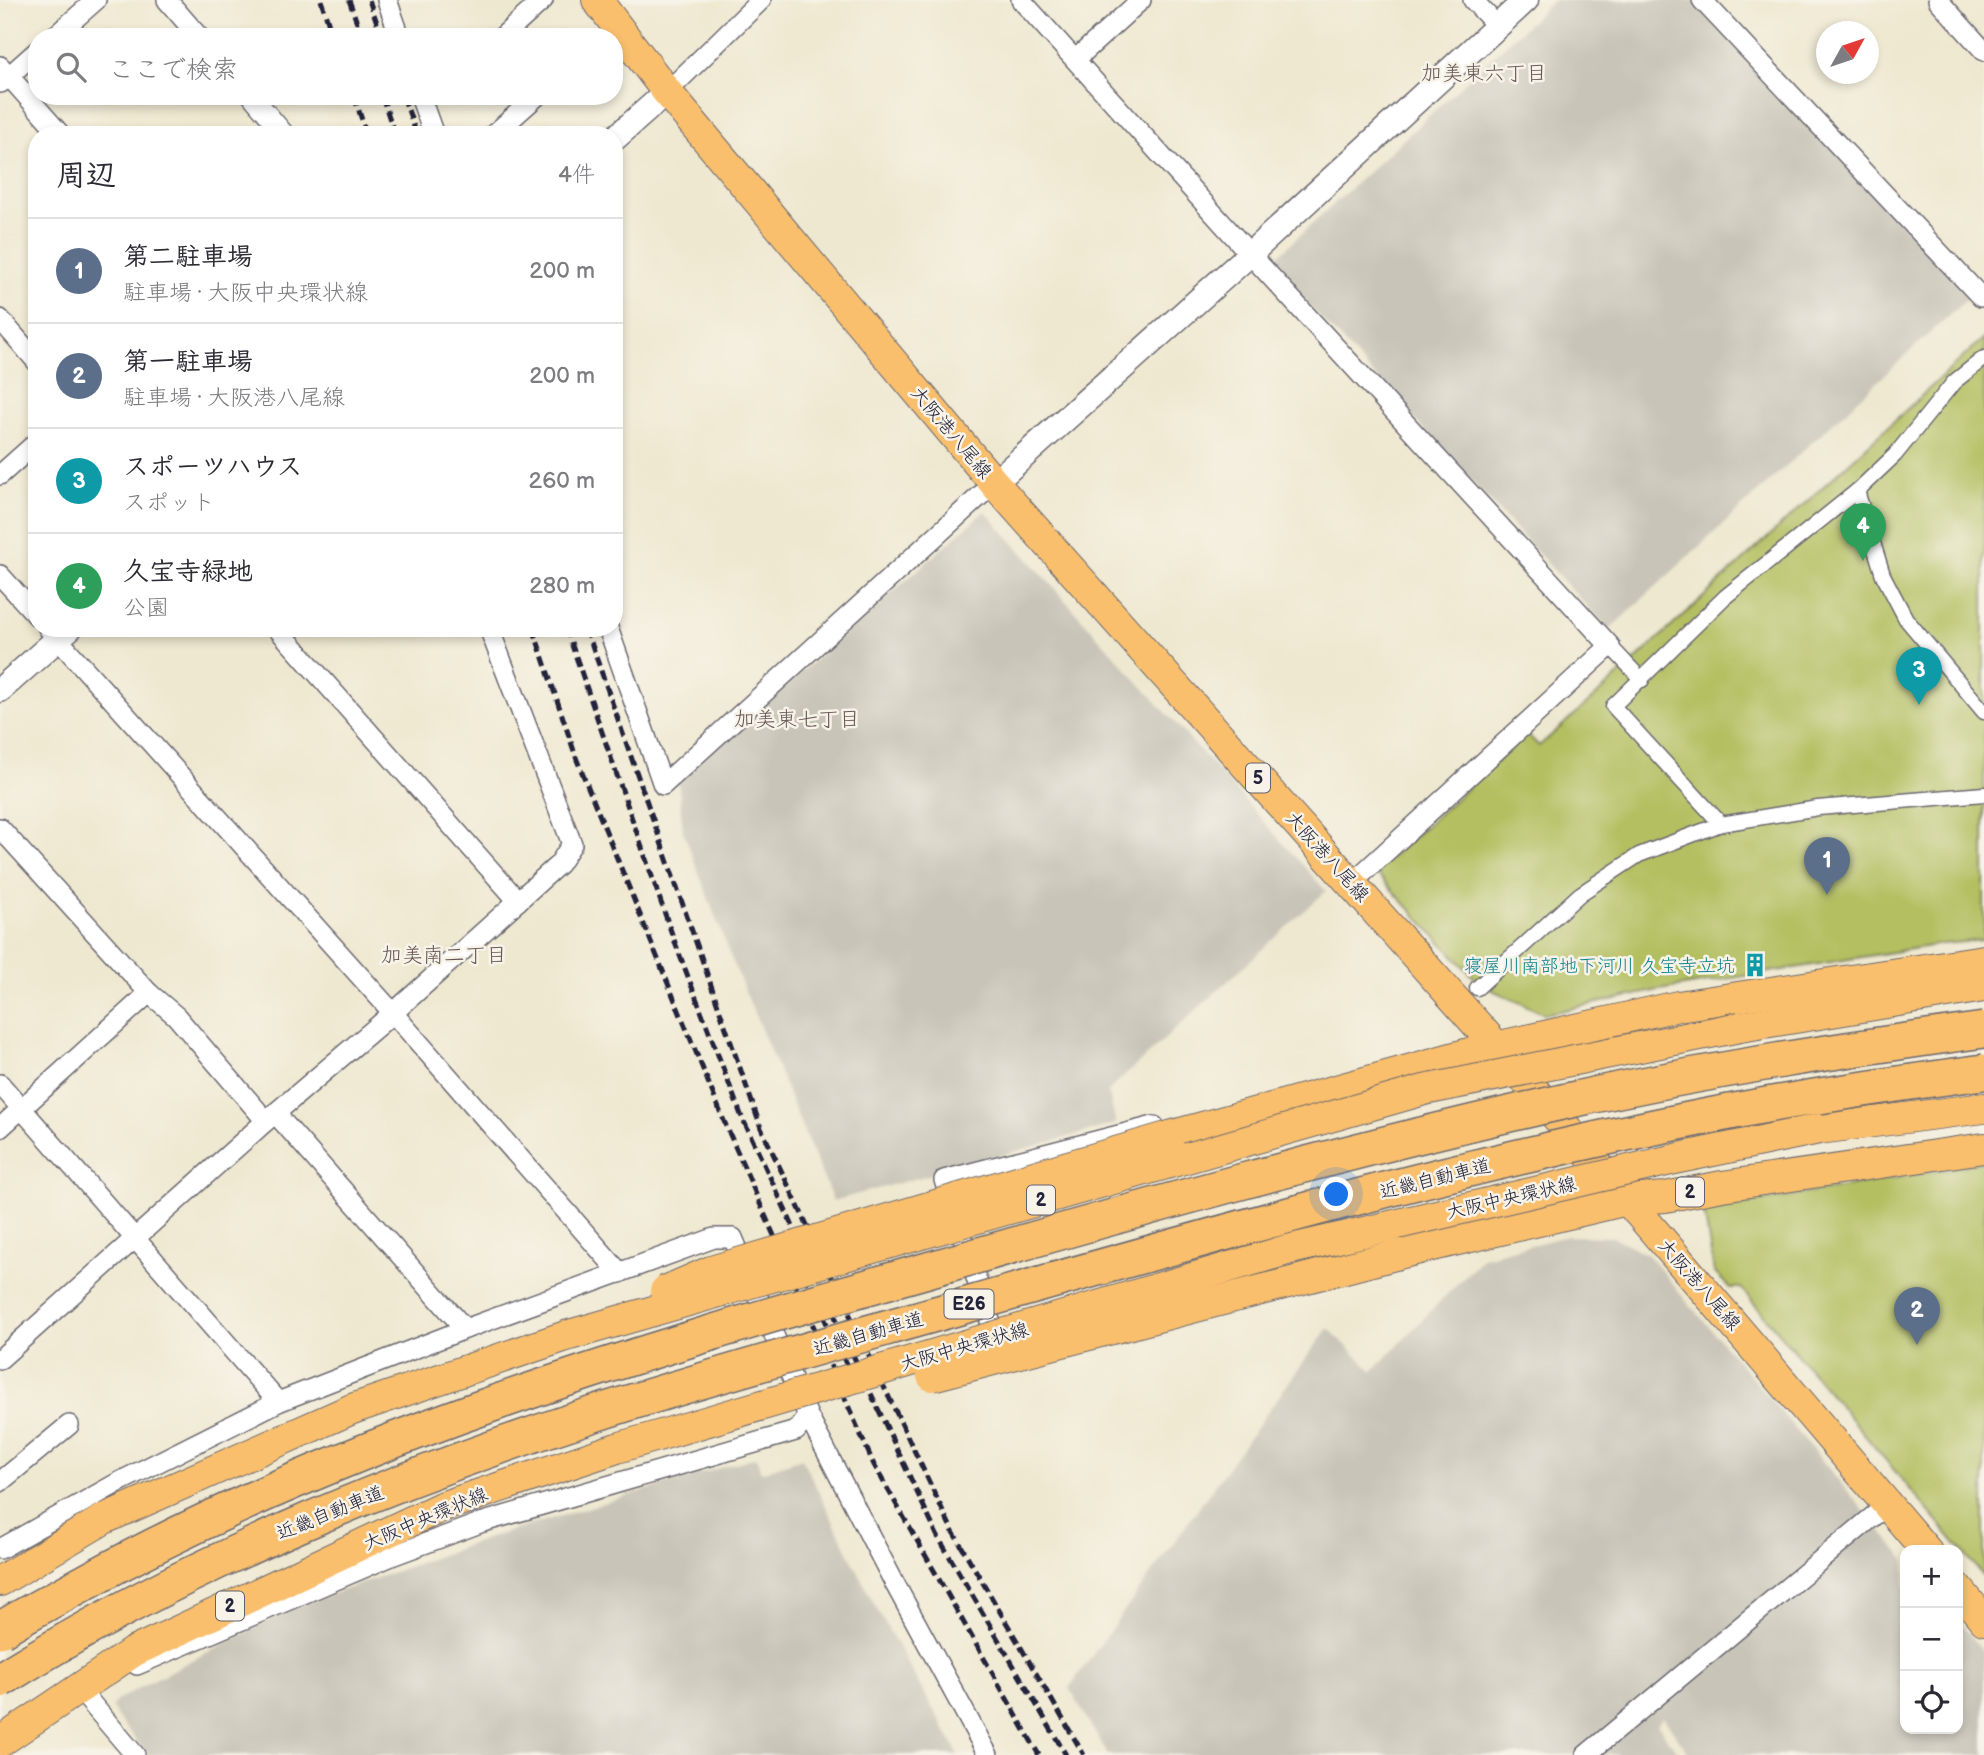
<!DOCTYPE html>
<html lang="ja">
<meta charset="utf-8">
<style>
body{margin:0;font-family:"Balsamiq Sans","Klee One",sans-serif;background:#f2f2f3;color:#2b2b33}
.controls{position:absolute;right:21px;bottom:21px;display:grid;overflow:hidden;border-radius:14px;box-shadow:0 4px 10px #0003}
.controls button{width:63px;height:63px;display:grid;place-items:center;padding:0;border:0;border-bottom:2px solid #e1e1e2;background:#fff;color:#2b2b33;font:35px sans-serif}
.compass{position:absolute;left:1816px;top:21px;width:63px;height:63px;border-radius:50%;background:#fff;box-shadow:0 4px 10px #0003;rotate:50deg}
.you{position:absolute;left:1337px;top:1195px;width:24px;height:24px;margin:-18px;border:5px solid #fff;border-radius:50%;background:#1a73e8;box-shadow:0 0 0 10px #1a73e833}
.badge{display:grid;place-items:center;width:46px;height:46px;border-radius:50%;background:#0f766e;color:#fff;font-size:23px;font-weight:700}
.pin{position:absolute;translate:-50% -58px;filter:drop-shadow(0 2px 4px #0008)}
.pin::after{content:'';position:absolute;top:37px;width:24px;height:21px;background:inherit;clip-path:polygon(0 0,100% 0,50% 100%)}
.list{margin:0;padding:0;list-style:none}
h2{display:flex;justify-content:space-between;align-items:center;height:91px;margin:0;padding:0 28px;font-size:30px}
h2 small{font-size:23px;font-weight:400;color:#7c7c81}
.list li{display:grid;grid-template-columns:46px 1fr auto;gap:21px;align-items:center;box-sizing:border-box;height:105px;padding:0 28px;border-top:2px solid #e1e1e2}
.list b{display:block;font-size:26px;white-space:nowrap}
.list p{margin:0;font-size:23px;white-space:nowrap;color:#7c7c81}
.list em{font-size:23px;font-style:normal;color:#7c7c81}
.icon{flex:none;width:38px;height:38px;fill:none;stroke:currentColor;stroke-width:2;stroke-linecap:round;stroke-linejoin:round}
.map{position:relative;flex:none;width:1984px;height:1755px;overflow:hidden}
.search{position:absolute;background:#fff;box-shadow:0 4px 10px #0003;left:28px;top:28px;width:595px;height:77px;display:flex;align-items:center;gap:18px;box-sizing:border-box;padding:0 24px;border-radius:28px;color:#7c7c81;font-size:26px}
.panel{position:absolute;background:#fff;box-shadow:0 4px 10px #0003;left:28px;top:126px;width:595px;height:511px;border-radius:28px}
.map>svg:first-child{display:block}
</style>
<div class="map">
<svg width="1984" height="1755" viewBox="0 0 1984 1755">
<rect width="100%" height="100%" fill="#f7f3e8"/>
<filter id="ink" filterUnits="userSpaceOnUse"><feTurbulence type="fractalNoise" baseFrequency=".0143" numOctaves="2"/><feDisplacementMap in="SourceGraphic" scale="14" xChannelSelector="R" yChannelSelector="G"/><feConvolveMatrix kernelMatrix="1 2 1 2 8 2 1 2 1" color-interpolation-filters="sRGB"/></filter>
<filter id="wash" filterUnits="userSpaceOnUse"><feTurbulence type="fractalNoise" baseFrequency=".00686" numOctaves="4" result="noise"/><feDisplacementMap in="SourceGraphic" scale="28" xChannelSelector="R" yChannelSelector="G"/><feGaussianBlur stdDeviation="1.57" result="paint"/><feColorMatrix in="noise" values="0 0 0 0 0 0 0 0 0 0 0 0 0 0 0 0 0 1.4 0 .05"/><feComposite in="paint" operator="in"/></filter>
<g filter="url(#wash)">
<rect width="100%" height="100%" fill="#efe8d0"/>
<g fill="#c8c4b8">
<polygon points="1554,0 1698,0 1971,295 1609,630 1270,263"/>
<polygon points="985,511 1326,891 1108,1091 1116,1124 833,1201 730,955 683,831 678,780"/>
<polygon points="1567,1236 1613,1237 1648,1255 1905,1559 1905,1729 1958,1729 1958,1621 1984,1652 1984,1755 1690,1755 1663,1717 1657,1724 1680,1755 1108,1755 1069,1688 1328,1328 1373,1371 1483,1257"/>
<polygon points="756,1457 761,1472 802,1458 874,1604 959,1755 148,1755 117,1717 112,1707 116,1701 155,1679 296,1607 494,1536"/>
</g>
<g fill="#b3bf60" stroke="#6a704e" stroke-width="2">
<polygon points="1984,338 1984,940 1942,944 1659,990 1545,1014 1481,985 1379,876 1377,870 1527,734 1539,746 1605,688"/>
<polygon points="1984,1161 1984,1577 1741,1288 1730,1288 1714,1272 1704,1211 1953,1168"/>
</g>
</g>
<g filter="url(#ink)">
<g fill="none" stroke-linecap="round" stroke-linejoin="round">
<g stroke="#6a676f" stroke-width="17">
<g id="pedestrian">
<polyline points="1857,491 1883,575 1906,619 1984,712"/>
<polyline points="1610,646 1642,680"/>
<polyline points="1721,824 1613,706 1725,597 1857,491 1895,455 1954,382 1984,358"/>
<polyline points="1477,988 1580,894 1639,855 1721,824 1818,808 1984,794"/>
</g>
</g>
<g stroke="#6a676f" stroke-width="22">
<g id="minor">
<polyline points="167,0 199,37"/>
<polyline points="387,0 400,37"/>
<polyline points="1021,0 1250,254 1610,646 1352,883"/>
<polyline points="1473,0 1498,27"/>
<polyline points="1702,0 1981,297"/>
<polyline points="1938,0 1984,51"/>
<polyline points="54,37 96,0"/>
<polyline points="502,37 543,0"/>
<polyline points="1076,59 1141,0"/>
<polyline points="0,66 61,135"/>
<polyline points="1,83 37,51"/>
<polyline points="667,92 761,0"/>
<polyline points="252,96 285,135"/>
<polyline points="420,96 434,135"/>
<polyline points="493,135 537,96"/>
<polyline points="0,319 37,362"/>
<polyline points="0,475 37,442"/>
<polyline points="0,575 37,616"/>
<polyline points="48,628 393,1013 620,1273"/>
<polyline points="277,628 518,901"/>
<polyline points="608,628 663,785 994,483"/>
<polyline points="0,828 149,993 176,1016 266,1121"/>
<polyline points="0,1084 278,1402"/>
<polyline points="275,1113 465,1329"/>
<polyline points="0,1128 149,993"/>
<polyline points="998,1345 944,1180 1154,1126"/>
<polyline points="0,1359 266,1121 393,1013 559,864 572,844 489,628"/>
<polyline points="808,1416 896,1586 988,1755"/>
<polyline points="0,1482 69,1425"/>
<polyline points="0,1549 119,1482 278,1402 465,1329 714,1238 733,1238 808,1416 796,1431 480,1523 394,1555 137,1665"/>
<polyline points="90,1685 80,1690 135,1755"/>
<polyline points="1586,1755 1888,1504"/>
</g>
</g>
<g stroke="#6a676f" stroke-width="27">
<g id="tertiary">
<polyline points="614,139 667,92"/>
<polyline points="994,483 1250,254 1526,0"/>
<polyline points="0,690 70,628"/>
</g>
</g>
<g stroke="#6a676f" stroke-width="32">
<g id="primary">
<polyline points="597,0 667,92 994,483 1497,1047 1926,1550"/>
<polyline points="1740,1027 1984,987"/>
<polyline points="1819,1129 1984,1108"/>
<polyline points="1170,1136 1473,1052 1678,1006 1984,960"/>
<polyline points="1399,1254 1628,1200 1665,1197 1722,1186 1984,1148"/>
<polyline points="0,1581 104,1519 352,1409"/>
<polyline points="1958,1588 1984,1620"/>
<polyline points="0,1742 133,1652 441,1507 474,1496"/>
</g>
</g>
<use href="#pedestrian" stroke="#fff" stroke-width="14"/>
<use href="#minor" stroke="#fff" stroke-width="19"/>
<use href="#tertiary" stroke="#fff" stroke-width="24"/>
<use href="#primary" stroke="#f9bf6d" stroke-width="30"/>
<g stroke="#22223b" stroke-width="5" stroke-dasharray="10 5" stroke-linecap="butt">
<polyline points="321,0 333,37"/>
<polyline points="349,0 362,37"/>
<polyline points="369,0 382,37"/>
<polyline points="354,96 367,135"/>
<polyline points="382,96 395,135"/>
<polyline points="403,96 417,135"/>
<polyline points="533,628 577,760 724,1121 874,1465 1039,1755"/>
<polyline points="566,628 674,940 741,1115 937,1535 1066,1755"/>
<polyline points="586,628 761,1128 952,1530 1084,1755"/>
<polyline points="784,1234 861,1395"/>
</g>
<g stroke="#6a676f" stroke-width="32" stroke-linecap="butt">
<g id="primary-bridge">
<polyline points="665,1291 711,1271 1170,1136"/>
<polyline points="932,1376 1399,1254"/>
<polyline points="352,1409 566,1336 1424,1090 1740,1027"/>
<polyline points="474,1496 617,1448 1287,1250 1684,1157 1819,1129"/>
</g>
</g>
<g stroke="#6a676f" stroke-width="38" stroke-linecap="butt">
<g id="motorway-bridge">
<path d="M0,1630C27,1613 55,1599 82,1584C346,1438 635,1353 924,1271C1138,1209 1354,1148 1571,1100C1708,1070 1846,1049 1984,1030"/>
<path d="M0,1680C184,1565 386,1482 591,1415C711,1376 833,1343 953,1309C1212,1235 1471,1161 1735,1111C1818,1095 1901,1083 1984,1072"/>
</g>
</g>
<use href="#primary-bridge" stroke="#f9bf6d" stroke-width="30"/>
<use href="#motorway-bridge" stroke="#f9bf6d" stroke-width="35"/>
</g>
</g>
<defs>
<g id="building-bare" transform="scale(1.89)"><path d="M-4-6H4V6H1V3H-1V6H-4ZM-2.5-4.3h1.7v1.8h-1.7ZM.8-4.3h1.7v1.8H.8ZM-2.5-1h1.7V.8h-1.7ZM.8-1h1.7V.8H.8Z" fill="#0f9aa8" stroke="#f7f3e8" stroke-width="2.5" paint-order="stroke"/></g>
</defs>
<g fill-rule="evenodd">
<use href="#building-bare" x="1755" y="965"/>
</g>
<g text-anchor="middle" stroke-width="5" stroke-linejoin="round" paint-order="stroke">
<g fill="#f7f3e8" stroke="#62616f" stroke-width="2">
<rect x="1246" y="763.5" width="24" height="29" rx="5"/>
<rect x="1676" y="1177.5" width="28" height="29" rx="5"/>
<rect x="1027" y="1185.5" width="28" height="29" rx="5"/>
<rect x="944.5" y="1289.5" width="49" height="29" rx="5"/>
<rect x="216" y="1591.5" width="28" height="29" rx="5"/>
</g>
<g font-size="18" font-weight="bold" fill="#22223b">
<text x="1258" y="784">5</text>
<text x="1690" y="1198">2</text>
<text x="1041" y="1206">2</text>
<text x="969" y="1310">E26</text>
<text x="230" y="1612">2</text>
</g>
<g font-size="19" fill="#22223b" stroke="#f7f3e8">
<text transform="translate(952 432) rotate(50)" y="7">大阪港八尾線</text>
<text transform="translate(1328 856) rotate(48)" y="7">大阪港八尾線</text>
<text transform="translate(1435 1178) rotate(-14)" y="7">近畿自動車道</text>
<text transform="translate(1511 1197) rotate(-13)" y="7">大阪中央環状線</text>
<text transform="translate(1700 1284) rotate(49)" y="7">大阪港八尾線</text>
<text transform="translate(868 1333) rotate(-16)" y="7">近畿自動車道</text>
<text transform="translate(964 1346) rotate(-16)" y="7">大阪中央環状線</text>
<text transform="translate(330 1512) rotate(-22)" y="7">近畿自動車道</text>
<text transform="translate(425 1518) rotate(-23)" y="7">大阪中央環状線</text>
</g>
<g font-size="19" fill="#0d838f" stroke="#f7f3e8" text-anchor="end">
<text x="1735" y="972">寝屋川南部地下河川 久宝寺立坑</text>
</g>
<g font-size="21" fill="#685655" stroke="#f7f3e8">
<text x="1484" y="80">加美東六丁目</text>
<text x="797" y="726">加美東七丁目</text>
<text x="444" y="962">加美南二丁目</text>
</g>
</g>
</svg>
<div class="controls">
<button>+</button>
<button>−</button>
<button><svg class="icon" aria-label="locate" viewBox="0 0 24 24"><circle cx="12" cy="12" r="6"/><path d="M12 2v4M12 18v4M2 12h4M18 12h4"/></svg></button>
</div>
<svg class="compass" viewBox="-18 -18 36 36"><path d="M0-13l5 13h-10z" fill="#e53935"/><path d="M0 13l5-13h-10z" fill="#7c7c81"/></svg>
<div class="you"></div>
<div class="pin badge" style="left:1827px;top:895px;background:#5c6f8a">1</div>
<div class="pin badge" style="left:1917px;top:1345px;background:#5c6f8a">2</div>
<div class="pin badge" style="left:1919px;top:705px;background:#0f9aa8">3</div>
<div class="pin badge" style="left:1863px;top:561px;background:#2e9e5b">4</div>
<div class="search"><svg class="icon" aria-label="search" viewBox="0 0 24 24"><circle cx="10" cy="10" r="6"/><path d="M15 15l6 6"/></svg>ここで検索</div>
<section class="panel">
<h2>周辺<small>4件</small></h2>
<ul class="list">
<li><span class="badge" style="background:#5c6f8a">1</span><div><b>第二駐車場</b><p>駐車場 · 大阪中央環状線</p></div><em>200 m</em></li>
<li><span class="badge" style="background:#5c6f8a">2</span><div><b>第一駐車場</b><p>駐車場 · 大阪港八尾線</p></div><em>200 m</em></li>
<li><span class="badge" style="background:#0f9aa8">3</span><div><b>スポーツハウス</b><p>スポット</p></div><em>260 m</em></li>
<li><span class="badge" style="background:#2e9e5b">4</span><div><b>久宝寺緑地</b><p>公園</p></div><em>280 m</em></li>
</ul>
</section>
</div>
